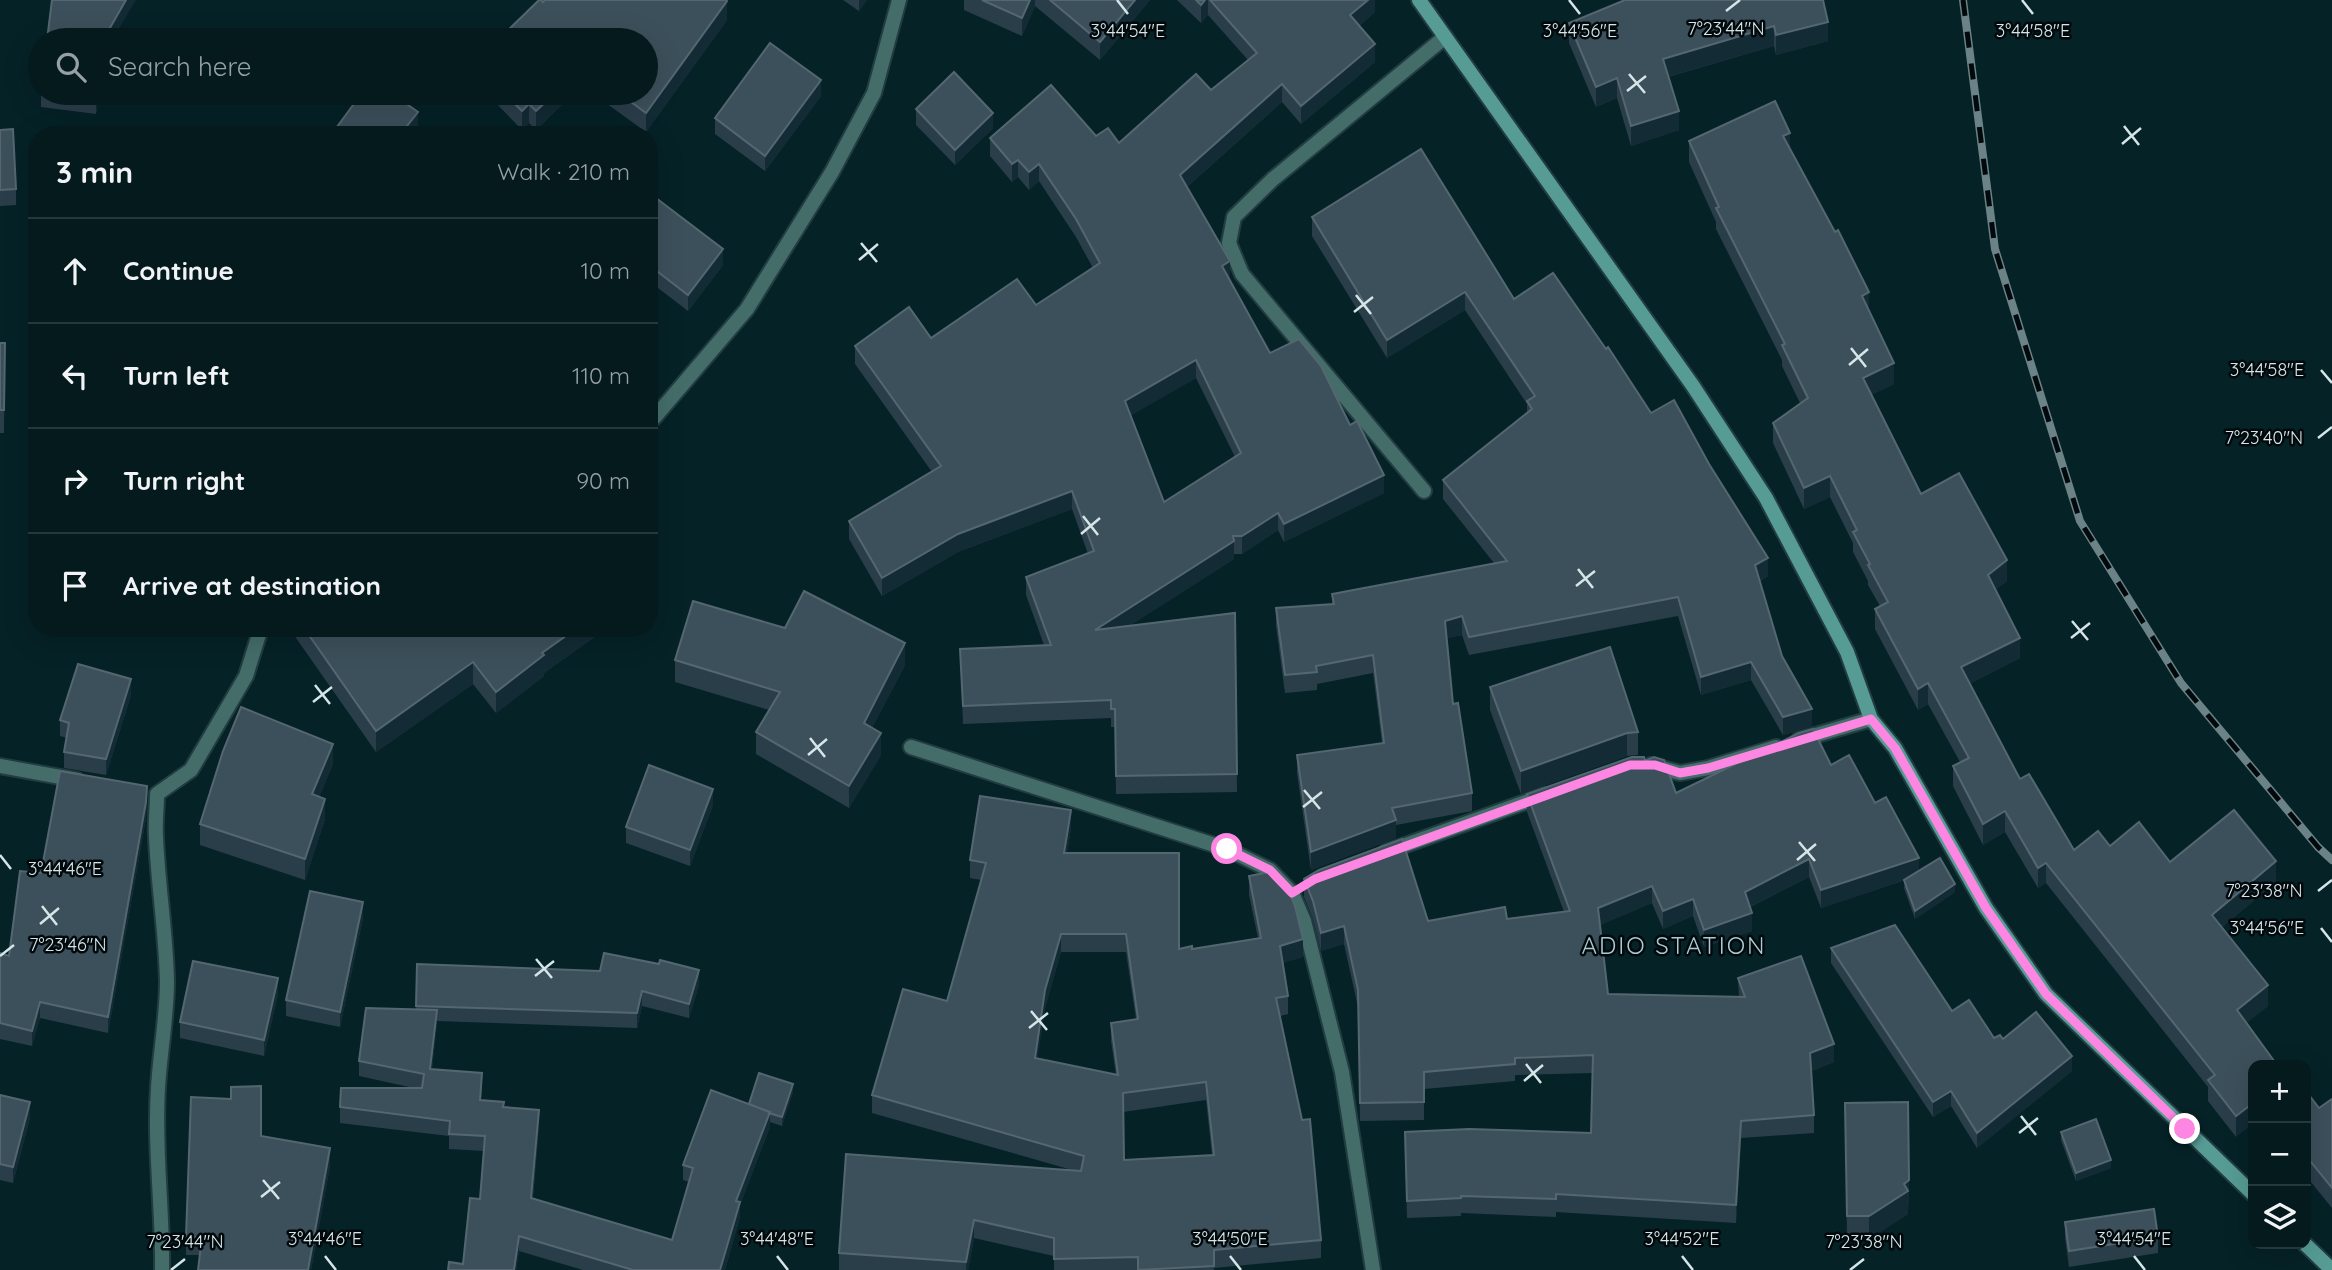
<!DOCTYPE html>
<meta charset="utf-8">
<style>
body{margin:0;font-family:Quicksand,sans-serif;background:#0d2326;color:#f1f3f6}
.controls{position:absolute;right:21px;bottom:21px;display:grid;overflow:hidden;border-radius:14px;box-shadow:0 7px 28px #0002}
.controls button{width:63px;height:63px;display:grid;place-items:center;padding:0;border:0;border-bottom:2px solid #25383b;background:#041a1d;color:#f1f3f6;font:35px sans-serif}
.stop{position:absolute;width:21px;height:21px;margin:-16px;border:5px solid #fd86e2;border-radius:50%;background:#fff}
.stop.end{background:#fd86e2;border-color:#fff;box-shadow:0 2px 7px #0008}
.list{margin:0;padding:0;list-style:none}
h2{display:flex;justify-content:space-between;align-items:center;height:91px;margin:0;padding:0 28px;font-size:30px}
h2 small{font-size:23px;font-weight:400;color:#97a1a4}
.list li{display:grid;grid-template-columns:46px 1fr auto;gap:21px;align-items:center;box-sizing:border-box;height:105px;padding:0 28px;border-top:2px solid #25383b}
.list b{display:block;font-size:26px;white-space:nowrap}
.list em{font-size:23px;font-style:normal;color:#97a1a4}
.icon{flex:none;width:38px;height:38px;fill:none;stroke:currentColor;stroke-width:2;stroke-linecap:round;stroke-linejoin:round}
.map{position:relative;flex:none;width:2332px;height:1270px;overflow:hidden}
.search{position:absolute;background:#041a1d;box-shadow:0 7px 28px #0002;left:28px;top:28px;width:630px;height:77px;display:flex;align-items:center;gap:18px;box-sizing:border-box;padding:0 24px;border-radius:38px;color:#97a1a4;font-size:26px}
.panel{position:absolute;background:#041a1d;box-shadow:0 7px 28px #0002;left:28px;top:126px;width:630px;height:511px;border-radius:28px}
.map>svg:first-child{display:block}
</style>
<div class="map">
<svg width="2332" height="1270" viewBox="0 0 2332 1270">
<rect width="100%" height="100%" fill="#052227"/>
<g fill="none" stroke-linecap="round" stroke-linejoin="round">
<g stroke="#223d42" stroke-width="18">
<g id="minor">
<polyline points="649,418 654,418 747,309 832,172 874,93 899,0"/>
<polyline points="1424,491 1242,274 1229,243 1234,217 1273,179 1445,37"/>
<polyline points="1799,740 1871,719"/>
<polyline points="911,747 1227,849 1270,870 1292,893 1304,921 1342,1072 1373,1270"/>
<polyline points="1651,765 1680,773 1708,768 1776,747"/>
<polyline points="0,766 77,780"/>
<polyline points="1386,852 1545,795"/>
<path d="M162,1270C163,1209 154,1149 158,1088C160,1052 167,1017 167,981C166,933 158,885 156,837C155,823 157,808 157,794L191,770L246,676L261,628"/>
</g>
</g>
<g stroke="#223d42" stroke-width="18">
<g id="secondary">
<polyline points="1419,0 1693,386 1766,498 1847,652 1871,719 1895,748 1986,908 2046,994 2253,1194"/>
<polyline points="2305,1244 2332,1270"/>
</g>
</g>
<use href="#minor" stroke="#446d69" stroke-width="14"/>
<use href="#secondary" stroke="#569b94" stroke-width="14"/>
<g stroke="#6b8286" stroke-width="8">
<polyline id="rail" points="1963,0 1995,249 2080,521 2181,683 2318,847 2332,860"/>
</g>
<use href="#rail" stroke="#02090c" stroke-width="5" stroke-dasharray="16" stroke-linecap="butt"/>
</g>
<g fill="#2a3e4a" fill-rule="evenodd">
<polygon points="843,0 867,0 859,11"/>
<polygon points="964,0 1150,0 1100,60 1035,6 1022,36 964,10"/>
<path d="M1177,0H1375V12L1359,26L1375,62L1301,124L1282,102L1187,187L1230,279L1229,280L1270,353L1384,493L1284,542L1278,530L1242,554H1234V559L1129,626L1235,613L1237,792L1116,794L1115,727H1111V718L963,724L960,649L1044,645L1026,595V577L1088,554L1072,509L958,552L882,596L849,539V521L932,472L855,364V346L931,338L1036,305L1093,268L1076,237L1039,181L1029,190L1018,177L1012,182L990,156V138L1096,136L1119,143L1211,90L1248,60L1208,15L1201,23ZM1196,378L1235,457L1164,502L1131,415Z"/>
<polygon points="1823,0 1828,41 1776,55 1774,46 1668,77 1679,130 1631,146 1617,98 1596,107 1569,43 1569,23"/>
<polygon points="543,2 727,20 646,132 592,93 646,93"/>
<polygon points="41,93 99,93 96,114 41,107"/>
<polygon points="491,93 574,93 536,130 529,123 522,130 491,98"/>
<polygon points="821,96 765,171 715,134 715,118"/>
<polygon points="916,109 993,128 955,165 916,125"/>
<polygon points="0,130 16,189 16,205 0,206"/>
<polygon points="1689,141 1790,149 1869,312 1894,384 1871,395 1921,494 2007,581 1996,589 2020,658 1969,684 2020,779 2074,850 2110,846 2170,862 2276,882 2222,927 2268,1006 2246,1023 2236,1137 2208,1101 2208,1087 2046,883 2038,888 2005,832 1983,845 1953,786 1953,766 1960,762 1928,704 1918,710 1875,629 1875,609 1880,606 1868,585 1868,581 1853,552 1853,543 1830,497 1804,509 1773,443 1773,423 1800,403 1782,366 1782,360 1716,229 1716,222 1689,162"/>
<polygon points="649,206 723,265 688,311 649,281"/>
<polygon points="1312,217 1514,299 1606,349 1768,576 1760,581 1782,656 1812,727 1783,735 1751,680 1701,695 1678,616 1469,655 1462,635 1447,638 1453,704 1472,793 1472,811 1396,825 1396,838 1311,870 1297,773 1297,755 1382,743 1373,673 1317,684 1317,690 1285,693 1276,626 1276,608 1332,604 1332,594 1494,563 1443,499 1443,480 1527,413 1527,404 1465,310 1387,358 1312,236"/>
<polygon points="37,280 37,318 32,317 32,301"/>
<polygon points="0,343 5,343 4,433 0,433"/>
<polygon points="289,628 607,628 544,673 544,676 496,713 473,684 376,752"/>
<polygon points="675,660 905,665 872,728 881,755 849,808 756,754 756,732 769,710 675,682"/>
<polygon points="1490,687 1638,732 1638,755 1627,756 1521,794 1490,710"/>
<polygon points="131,695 106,775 64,768 64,752 67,738 60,736 60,720"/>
<polygon points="1645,761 1676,793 1831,765 1875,803 1919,871 1955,892 1915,919 1904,888 1905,880 1821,908 1809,877 1750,907 1752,931 1704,947 1693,916 1663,929 1652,903 1600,925 1608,994 1739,997 1738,978 1834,1062 1811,1071 1814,1115 1814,1133 1741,1138 1736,1223 1556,1212 1556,1217 1461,1213 1461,1216 1407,1218 1405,1150 1591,1133 1593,1073 1515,1075 1515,1081 1424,1089 1424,1120 1360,1121 1358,1007 1344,944 1321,951 1313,919 1304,897 1304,879 1428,921 1507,919 1564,912 1527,812 1527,794"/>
<polygon points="333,764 319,797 325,819 305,880 200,845 200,824"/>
<polygon points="147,802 146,818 108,1033 40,1018 32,1046 0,1039 0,953 9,956 41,873"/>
<polygon points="713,805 690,866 626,843 626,827"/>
<path d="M1071,828L1067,853L1179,949H1192L1258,938L1249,895V876L1303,957L1282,963L1288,996V1014L1280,1016L1321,1240V1258L1214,1268V1270H1054V1256L974,1238L968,1270H839V1253L1072,1170L872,1113V1095L947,1001L981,880L970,878V860ZM1061,952H1126L1136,1019L1111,1023V1041L1116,1075L1037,1059L1045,1008ZM1206,1100L1212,1155L1124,1160L1123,1112Z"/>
<polygon points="363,918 340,1027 286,1016 286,1000"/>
<polygon points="1831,948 1952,1011 1994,1038 2003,1039 2072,1071 1977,1148 1951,1106 1933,1117 1831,963"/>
<polygon points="417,964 699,985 689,1018 642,1006 637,1028 437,1021 432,1069 482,1088 481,1100 504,1107 539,1125 533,1198 672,1240 689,1182 683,1180 683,1165 749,1104 793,1092 782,1126 770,1122 770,1127 740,1205 740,1217 725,1270 583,1270 519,1251 516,1270 448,1270 463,1264 480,1199 484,1151 449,1149 449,1136 340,1123 340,1107 414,1088 359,1076 359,1061 416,1009"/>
<polygon points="278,994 264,1056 180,1038 180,1022"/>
<polygon points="2306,1091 2319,1108 2332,1099 2332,1208 2306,1176"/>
<polygon points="0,1095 30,1118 13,1183 0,1180"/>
<polygon points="1845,1103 1909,1180 1908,1214 1869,1239 1847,1239"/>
<polygon points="2061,1132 2111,1168 2076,1181 2061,1140"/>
<polygon points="261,1136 330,1166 311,1270 198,1270 200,1255 186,1255 186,1237"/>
<polygon points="2065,1222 2158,1237 2158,1253 2069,1267 2065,1238"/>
</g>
<g fill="#132b35">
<polygon points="126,0 136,0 112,40 103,40"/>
<polygon points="859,0 867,0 859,11"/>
<polygon points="1030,0 1035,0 1035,6 1022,36 1022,18"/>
<polygon points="1135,0 1150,0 1100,60 1100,42"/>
<polygon points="1205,0 1208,0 1208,15 1201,23 1201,5"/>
<polygon points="1368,0 1375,0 1375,12 1350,33 1350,15"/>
<polygon points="727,1 727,20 646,132 646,113"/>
<polygon points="1828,22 1828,41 1776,55 1776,35"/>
<polygon points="1774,26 1774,46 1663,78 1663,59"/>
<polygon points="1375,44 1375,62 1301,124 1301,106"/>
<polygon points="1617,78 1617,98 1596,107 1596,87"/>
<polygon points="821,80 821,96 765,171 765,156"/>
<polygon points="1282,84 1282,102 1180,193 1180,175"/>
<polygon points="97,93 99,93 96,114 96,98"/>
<polygon points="555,93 574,93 536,130 536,111"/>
<polygon points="529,104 529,123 522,130 522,111"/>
<polygon points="1679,111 1679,130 1631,146 1631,126"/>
<polygon points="418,112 418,126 411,135 400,135"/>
<polygon points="993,113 993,128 955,165 955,150"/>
<polygon points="1790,133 1790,153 1783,136"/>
<polygon points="1018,160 1018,177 1012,182 1012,164"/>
<polygon points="1039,164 1039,181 1029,190 1029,172"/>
<polygon points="723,249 723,265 688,311 688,295"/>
<polygon points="1230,261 1230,279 1222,284 1222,266"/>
<polygon points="1465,292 1465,310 1387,358 1387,340"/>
<polygon points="1869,292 1869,312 1862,296"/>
<polygon points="1196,360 1196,378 1125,419 1125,401"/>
<polygon points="1894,363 1894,384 1863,399 1863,378"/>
<polygon points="1384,475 1384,493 1284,542 1284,524"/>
<polygon points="1830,476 1830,497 1804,509 1804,488"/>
<polygon points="1072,491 1072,509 958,552 882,596 882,578 958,534"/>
<polygon points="655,510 655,531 649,539 649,517"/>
<polygon points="1278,513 1278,530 1242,554 1242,536"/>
<polygon points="1234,541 1234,559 1095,648 1095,630"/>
<polygon points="1768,558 1768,576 1755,583 1755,565"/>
<polygon points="2007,560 2007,581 1988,595 1988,575"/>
<polygon points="1462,616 1462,635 1445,639 1445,621"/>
<polygon points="577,628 607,628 544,673 544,676 496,713 496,692 542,653"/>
<polygon points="2020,638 2020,658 1961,688 1961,667"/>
<polygon points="905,643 905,665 864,744 864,723"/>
<polygon points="473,662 473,684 376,752 376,731"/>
<polygon points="1751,662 1751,680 1701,695 1701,677"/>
<polygon points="131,679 131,695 106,775 106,759"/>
<polygon points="1928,683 1928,704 1918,710 1918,689"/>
<polygon points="1812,709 1812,727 1783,735 1783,717"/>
<polygon points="881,733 881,755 849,808 849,786"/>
<polygon points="1627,733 1627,756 1521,794 1521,771"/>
<polygon points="333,744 333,764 312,815 312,794"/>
<polygon points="147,786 146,818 108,1033 108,1017"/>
<polygon points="713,789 713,805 690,866 690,850"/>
<polygon points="325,799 325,819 305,880 305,859"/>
<polygon points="1071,810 1071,828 1064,872 1064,853"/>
<polygon points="2005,811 2005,832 1983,845 1983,824"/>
<polygon points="1396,820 1396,838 1311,870 1311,852"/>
<polygon points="1919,858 1919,875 1821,908 1821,890"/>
<polygon points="1809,859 1809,877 1745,909 1745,892"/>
<polygon points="2276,861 2276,882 2212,935 2212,915"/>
<polygon points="2046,863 2046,883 2038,888 2038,868"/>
<polygon points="1955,884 1955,892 1915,919 1915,911"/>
<polygon points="1652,886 1652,903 1598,926 1598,908"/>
<polygon points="1693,899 1693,916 1663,929 1663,911"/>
<polygon points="363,902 363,918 340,1027 340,1012"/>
<polygon points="1752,913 1752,931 1704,947 1704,930"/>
<polygon points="1344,926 1344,944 1321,951 1321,933"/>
<polygon points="1061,934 1061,952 1045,1008 1035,1076 1035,1058 1045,990"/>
<polygon points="1303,939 1303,957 1280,964 1280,946"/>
<polygon points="699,970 699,985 689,1018 689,1004"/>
<polygon points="278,978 278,994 264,1056 264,1040"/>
<polygon points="2268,985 2268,1006 2237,1031 2237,1010"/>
<polygon points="642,991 642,1006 637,1028 637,1013"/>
<polygon points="40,1002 40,1018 32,1046 32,1031"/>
<polygon points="437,1010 437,1025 430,1084 430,1069"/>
<polygon points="1834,1044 1834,1062 1810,1071 1810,1053"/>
<polygon points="2072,1056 2072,1071 1977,1148 1977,1133"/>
<polygon points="793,1084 793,1092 782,1126 782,1117"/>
<polygon points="1951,1091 1951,1106 1933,1117 1933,1102"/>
<polygon points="30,1102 30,1118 13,1183 13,1167"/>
<polygon points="2253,1103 2253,1124 2236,1137 2236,1116"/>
<polygon points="539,1110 539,1125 531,1213 531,1198"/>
<polygon points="770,1112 770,1127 740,1205 740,1217 725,1270 720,1270 736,1201"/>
<polygon points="1741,1121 1741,1138 1736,1223 1736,1205"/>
<polygon points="330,1148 330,1166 311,1270 308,1270"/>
<polygon points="2111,1160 2111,1168 2076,1181 2076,1173"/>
<polygon points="1909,1180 1908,1214 1869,1239 1869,1216"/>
<polygon points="974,1220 974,1238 968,1270 966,1270 966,1262"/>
<polygon points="519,1236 519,1251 516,1270 514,1270"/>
</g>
<g fill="#3c505b" stroke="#546771" stroke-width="2" fill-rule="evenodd">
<polygon points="52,0 126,0 103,40 47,40"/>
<polygon points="539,0 541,0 543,2 545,0 726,0 727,1 646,113 619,93 646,93 646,40 498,40"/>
<polygon points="982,0 1030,0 1022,18"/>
<polygon points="1050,0 1135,0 1100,42"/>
<polygon points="1196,0 1205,0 1201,5"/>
<path d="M1210,0H1368L1350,15L1375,44L1301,106L1282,84L1180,175L1230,261L1222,266L1270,353L1299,339L1321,366L1350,425L1357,421L1384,475L1284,524L1278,513L1242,536H1233L1234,541L1095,630L1235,613L1237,774L1116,776L1115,709H1111V700L963,706L960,649L1051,645L1026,577L1094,551L1072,491L958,534L882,578L849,521L941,466L855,346L909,307L931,338L1017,279L1036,305L1100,263L1076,219L1039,164L1029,172L1018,160L1012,164L990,138L1051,85L1096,136L1108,128L1119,143L1196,74L1211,90L1257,53ZM1196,360L1241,453L1164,502L1125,401Z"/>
<polygon points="1625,0 1823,0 1828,22 1776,35 1774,26 1663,59 1679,111 1631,126 1617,78 1596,87 1569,23"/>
<polygon points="770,43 821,80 765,156 715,118"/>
<polygon points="954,72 993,113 955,150 916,109"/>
<polygon points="53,93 97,93 96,98"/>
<polygon points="362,93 391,93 418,112 400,135 331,135"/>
<polygon points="504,93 555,93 536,111 529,104 522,111"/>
<polygon points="1775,101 1790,133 1783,136 1835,232 1838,230 1869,292 1862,296 1894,363 1863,378 1921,494 1959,473 2007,560 1988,575 2020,638 1961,667 2020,779 2029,774 2074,850 2098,831 2110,846 2139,822 2170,862 2234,810 2276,861 2212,915 2268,985 2237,1010 2277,1065 2253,1065 2253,1103 2236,1116 2208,1080 2215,1075 2046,863 2038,868 2005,811 1983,824 1953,766 1969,758 1928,683 1918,689 1875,609 1888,602 1868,565 1870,564 1853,532 1857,530 1830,476 1804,488 1773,423 1808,398 1782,345 1785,344 1716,208 1719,207 1689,141"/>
<polygon points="13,129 16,189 0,190 0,130"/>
<polygon points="1421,149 1514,299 1553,273 1606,349 1608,347 1651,413 1674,400 1709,464 1768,558 1755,565 1782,656 1812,709 1783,717 1751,662 1701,677 1678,597 1469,637 1462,616 1445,621 1453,704 1458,703 1472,793 1392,808 1396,820 1311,852 1297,755 1384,743 1373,655 1316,666 1317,672 1285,675 1276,608 1334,604 1332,594 1507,561 1443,480 1532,409 1527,401 1535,396 1465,292 1387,340 1312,217"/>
<polygon points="656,198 723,249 688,295 649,265 649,206"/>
<polygon points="37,280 37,302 32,301"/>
<polygon points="0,343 5,343 4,410 0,410"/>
<polygon points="649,505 655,510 649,517"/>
<polygon points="804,591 905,643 864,723 881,733 849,786 756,732 780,692 675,660 693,601 785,628"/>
<polygon points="304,628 577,628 542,653 544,655 496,692 473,662 376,731"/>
<polygon points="1610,647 1638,732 1627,733 1521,771 1490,687"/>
<polygon points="78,664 131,679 106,759 64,752 69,723 60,720"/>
<polygon points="241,707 333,744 312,794 325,799 305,859 200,824 223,751"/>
<polygon points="1813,729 1831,765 1849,755 1875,803 1886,797 1919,858 1821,890 1809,859 1745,892 1752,913 1704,930 1693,899 1663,911 1652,886 1598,908 1608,994 1745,997 1738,978 1801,956 1834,1044 1810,1053 1814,1115 1741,1121 1736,1205 1556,1194 1556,1199 1461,1196 1461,1198 1407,1201 1405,1132 1469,1129 1591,1133 1593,1055 1515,1058 1515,1064 1424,1072 1424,1102 1360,1103 1358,990 1344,926 1321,933 1313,901 1304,879 1319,870 1402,839 1428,921 1505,907 1507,919 1570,911 1527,794 1632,757 1644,757 1645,761 1654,757 1664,760 1676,793 1799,733"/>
<polygon points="649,765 713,789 690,850 626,827"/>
<polygon points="60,771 147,786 146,802 108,1017 40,1002 32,1031 0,1023 0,953 9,956 20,871 41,873"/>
<path d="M980,796L1071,810L1064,853H1179V949L1192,946V949L1261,938L1249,876L1275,871L1284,880L1295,906L1303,939L1280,946L1288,996L1276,998L1302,1120L1310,1119L1321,1240L1214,1250V1266L1138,1270V1257L1054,1259V1238L974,1220L966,1262L839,1253L846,1154L1081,1171L1084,1156L872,1095L903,989L947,1001L986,863L970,860ZM1061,934H1126L1138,1019L1111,1023L1118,1075L1035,1058L1045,990ZM1206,1082L1214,1155L1124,1160L1123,1093Z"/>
<polygon points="1940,858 1955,884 1915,911 1904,880"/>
<polygon points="310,891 363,902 340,1012 286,1000"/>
<polygon points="1895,925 1952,1011 1969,1000 1994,1038 2000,1035 2003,1039 2036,1012 2072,1056 1977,1133 1951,1091 1933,1102 1831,948"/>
<polygon points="604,953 659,964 660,960 699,970 689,1004 642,991 637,1013 416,1006 417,964 600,971"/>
<polygon points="193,961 278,978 264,1040 180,1022"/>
<polygon points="366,1008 437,1010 430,1069 482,1073 480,1100 504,1102 503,1107 539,1110 531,1198 672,1240 693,1168 683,1165 711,1090 770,1112 736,1201 740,1202 720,1270 633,1270 519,1236 514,1270 448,1270 449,1262 463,1264 470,1198 480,1199 485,1136 449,1134 450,1121 340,1107 341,1088 422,1088 424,1074 359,1061"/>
<polygon points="759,1073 793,1084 782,1117 769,1113 770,1112 749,1104"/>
<polygon points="261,1086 261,1136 330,1148 308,1270 198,1270 202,1237 186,1237 191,1097 231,1099 231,1087"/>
<polygon points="2306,1091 2319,1108 2332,1099 2332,1188 2306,1156"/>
<polygon points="0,1095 30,1102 13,1167 0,1164"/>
<polygon points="1908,1102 1909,1180 1904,1184 1908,1191 1869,1216 1847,1216 1845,1103"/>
<polygon points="2096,1119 2111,1160 2076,1173 2061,1132"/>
<polygon points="2154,1209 2158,1237 2069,1251 2065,1222"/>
</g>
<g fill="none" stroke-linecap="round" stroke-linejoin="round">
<polyline stroke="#fd86e2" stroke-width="9" points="1227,849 1270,870 1292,893 1315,879 1630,765 1655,765 1680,773 1708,768 1871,719 1895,748 1986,908 2046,994 2185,1129"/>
</g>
<path fill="none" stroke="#d5e5e8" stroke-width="2.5" d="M1117,0L1128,14M1569,0L1580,14M2022,0L2033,14M1726,11L1740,0M1629,74L1645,93M1627,91L1646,76M2124,126L2139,145M2122,144L2141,128M861,243L877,262M859,260L878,244M1356,295L1371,314M1354,312L1373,297M1851,348L1866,367M1849,365L1868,349M2321,370L2332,383M2318,438L2332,427M1083,516L1098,535M1081,534L1100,518M1578,569L1593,588M1576,586L1595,571M2072,621L2088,640M2071,638L2090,623M315,685L330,704M313,702L332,687M810,738L825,757M808,755L827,739M1304,790L1320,809M1303,807L1322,792M1799,842L1815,861M0,855L11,869M1797,860L1816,844M2318,891L2332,880M42,906L57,925M40,924L59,908M2321,928L2332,942M0,956L14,945M536,959L552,978M535,976L554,961M1031,1011L1047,1030M1029,1028L1048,1013M1526,1064L1541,1083M1524,1081L1543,1065M2021,1116L2036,1135M2019,1133L2038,1118M263,1180L279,1199M261,1197L280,1182M325,1256L336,1270M777,1256L788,1270M1230,1256L1241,1270M1682,1256L1693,1270M2134,1256L2145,1270M171,1270L185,1259M1850,1270L1864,1259"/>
<g text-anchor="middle" stroke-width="5" stroke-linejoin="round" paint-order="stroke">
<g font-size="24" letter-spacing="2" fill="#aacad1" stroke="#02090c">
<text x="1674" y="954">ADIO STATION</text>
</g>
</g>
<g font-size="18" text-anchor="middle" fill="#d5e5e8" stroke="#02090c" stroke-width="5" stroke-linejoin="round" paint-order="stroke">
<text x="1726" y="35">7°23'44"N</text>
<text x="1128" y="37">3°44'54"E</text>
<text x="1580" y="37">3°44'56"E</text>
<text x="2033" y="37">3°44'58"E</text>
<text x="2267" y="376">3°44'58"E</text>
<text x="2264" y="444">7°23'40"N</text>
<text x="65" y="875">3°44'46"E</text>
<text x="2264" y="897">7°23'38"N</text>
<text x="2267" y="934">3°44'56"E</text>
<text x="68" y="951">7°23'46"N</text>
<text x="325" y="1245">3°44'46"E</text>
<text x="777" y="1245">3°44'48"E</text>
<text x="1230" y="1245">3°44'50"E</text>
<text x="1682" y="1245">3°44'52"E</text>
<text x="2134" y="1245">3°44'54"E</text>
<text x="185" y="1248">7°23'44"N</text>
<text x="1864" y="1248">7°23'38"N</text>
</g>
</svg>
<div class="controls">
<button>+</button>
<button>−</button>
<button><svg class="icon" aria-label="layers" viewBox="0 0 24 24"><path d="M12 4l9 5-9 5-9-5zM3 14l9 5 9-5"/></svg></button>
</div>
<div class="stop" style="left:1227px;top:849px"></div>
<div class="stop end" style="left:2185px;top:1129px"></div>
<div class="search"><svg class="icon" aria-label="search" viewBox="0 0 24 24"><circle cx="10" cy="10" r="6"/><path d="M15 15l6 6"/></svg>Search here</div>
<section class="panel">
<h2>3 min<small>Walk · 210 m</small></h2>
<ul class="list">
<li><svg class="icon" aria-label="ahead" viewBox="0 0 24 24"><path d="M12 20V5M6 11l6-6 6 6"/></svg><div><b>Continue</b></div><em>10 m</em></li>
<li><svg class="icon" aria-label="left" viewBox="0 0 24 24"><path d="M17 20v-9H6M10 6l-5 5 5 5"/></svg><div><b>Turn left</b></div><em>110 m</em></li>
<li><svg class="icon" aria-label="right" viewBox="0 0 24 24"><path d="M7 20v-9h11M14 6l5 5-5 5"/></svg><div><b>Turn right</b></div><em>90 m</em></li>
<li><svg class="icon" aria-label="arrive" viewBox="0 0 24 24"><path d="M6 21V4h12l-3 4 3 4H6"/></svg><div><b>Arrive at destination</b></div></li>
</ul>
</section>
</div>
